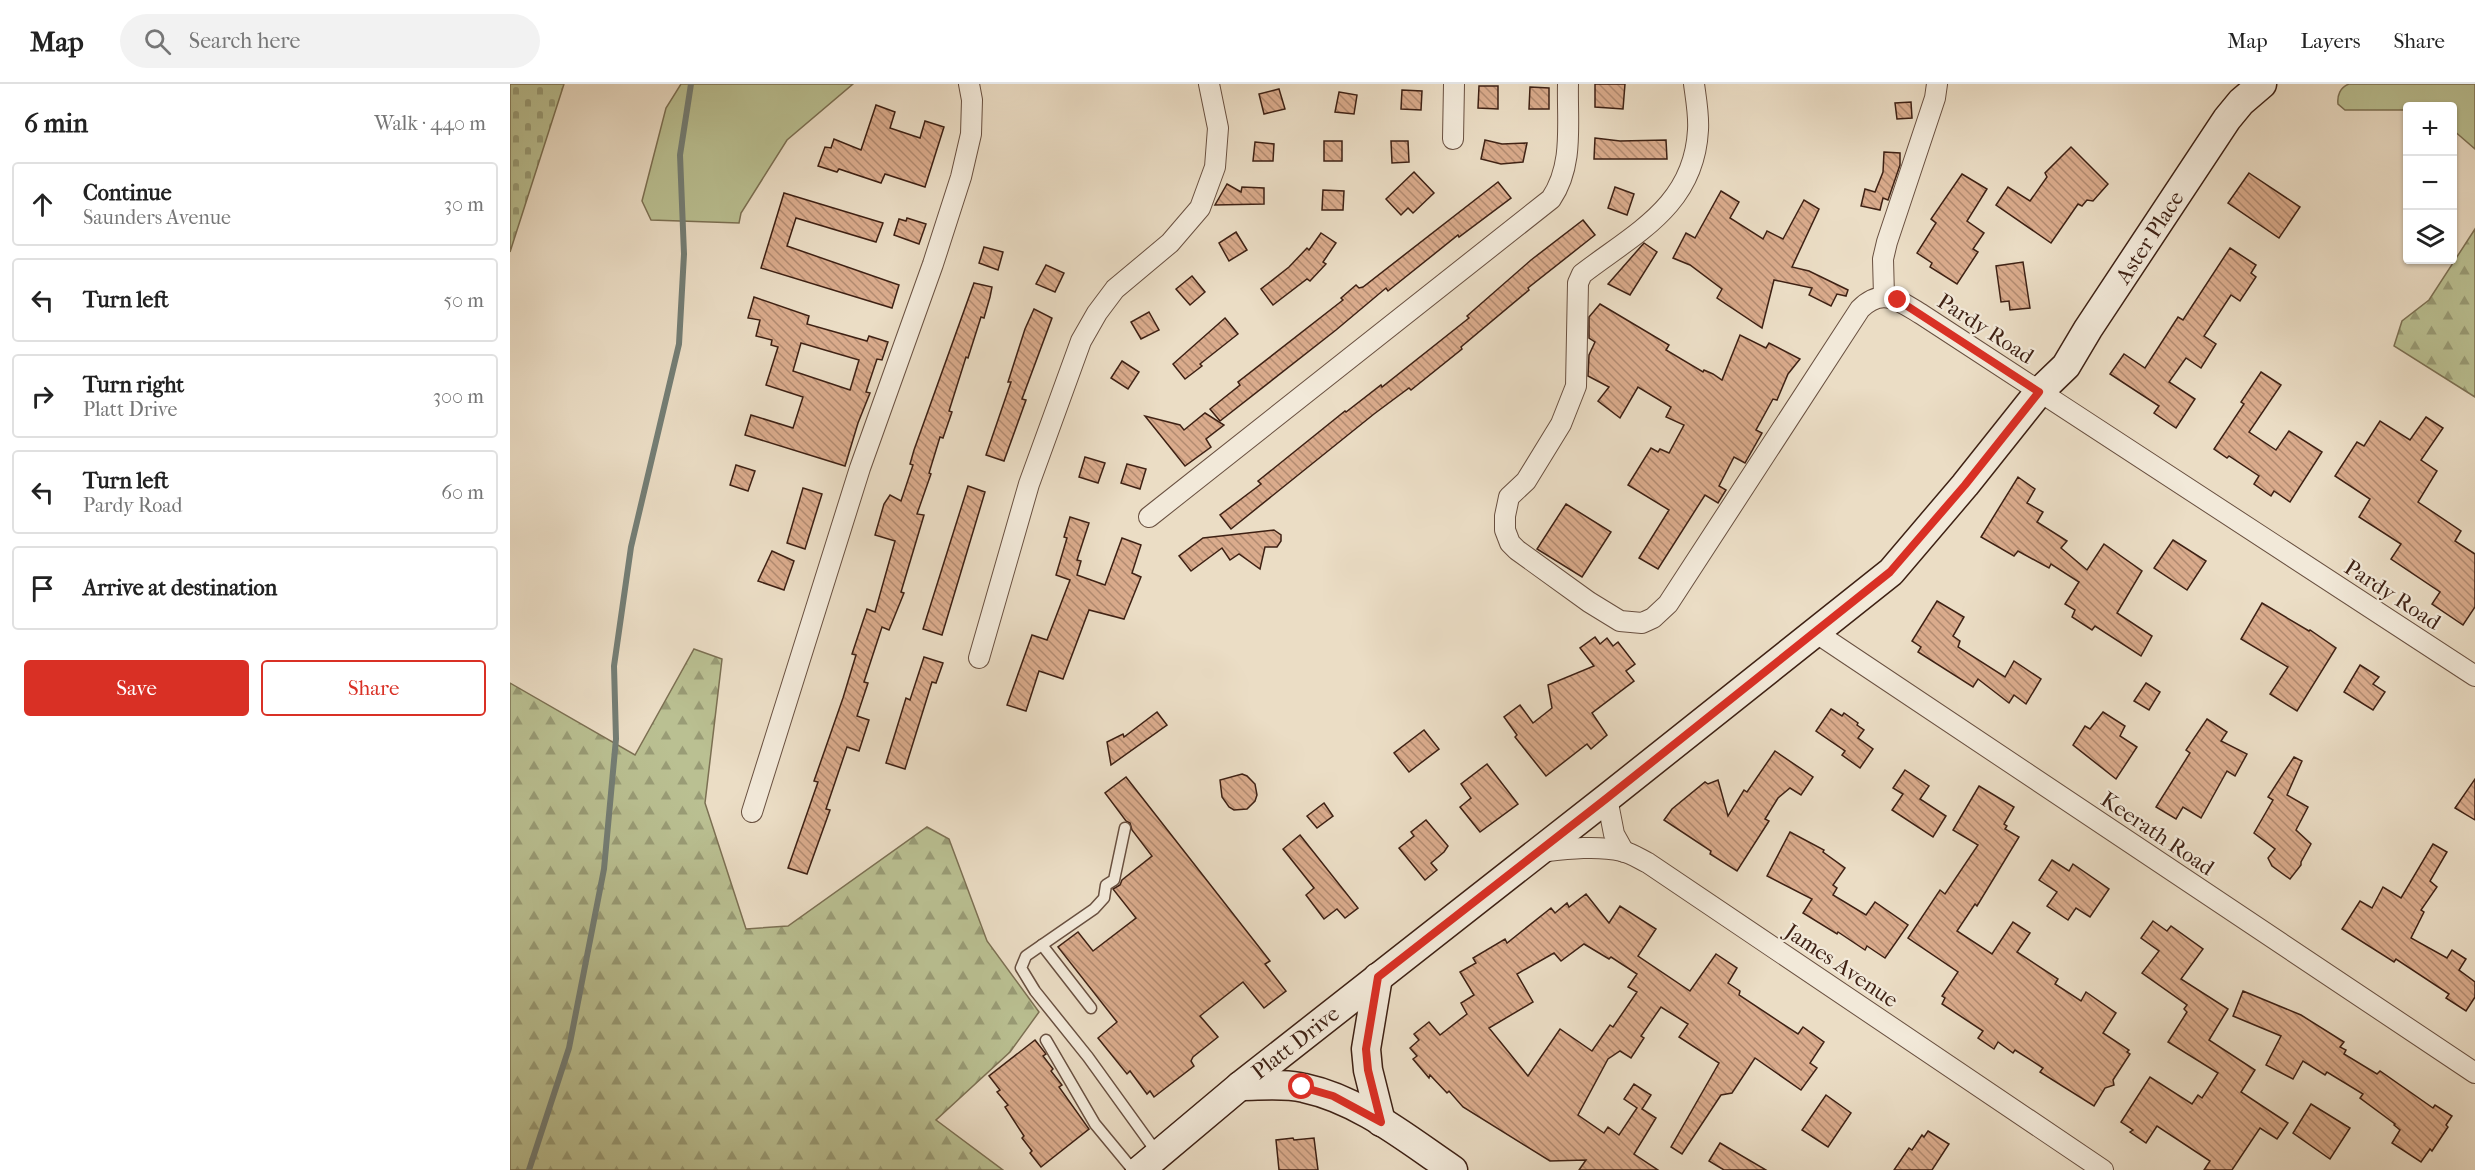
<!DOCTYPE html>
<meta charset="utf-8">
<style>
body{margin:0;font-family:"IM FELL French Canon",serif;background:#f2f2f2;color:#222}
.controls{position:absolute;right:18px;top:18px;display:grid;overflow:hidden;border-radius:6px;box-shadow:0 2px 4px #0004}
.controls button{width:54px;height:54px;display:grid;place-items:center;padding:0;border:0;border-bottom:2px solid #e0e0e0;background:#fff;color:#222;font:30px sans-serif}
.stop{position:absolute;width:18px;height:18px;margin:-14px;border:4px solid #d93025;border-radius:50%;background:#fff}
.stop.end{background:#d93025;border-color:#fff;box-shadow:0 2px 6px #0008}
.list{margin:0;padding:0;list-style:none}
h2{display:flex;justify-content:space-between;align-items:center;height:78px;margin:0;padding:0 24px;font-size:26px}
h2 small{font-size:20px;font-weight:400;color:#767676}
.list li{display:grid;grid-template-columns:39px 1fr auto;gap:18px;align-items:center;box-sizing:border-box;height:84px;margin:0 12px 12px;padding:0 12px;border:2px solid #e0e0e0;border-radius:6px}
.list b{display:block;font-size:22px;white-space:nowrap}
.list p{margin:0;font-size:20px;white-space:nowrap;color:#767676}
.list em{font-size:20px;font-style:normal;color:#767676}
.actions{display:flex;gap:12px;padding:18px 24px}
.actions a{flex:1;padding:14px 0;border:2px solid #d93025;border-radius:6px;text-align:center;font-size:21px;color:#d93025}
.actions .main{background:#d93025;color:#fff}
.icon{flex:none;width:33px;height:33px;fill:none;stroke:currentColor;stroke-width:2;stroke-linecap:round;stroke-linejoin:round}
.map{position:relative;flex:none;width:1965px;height:1086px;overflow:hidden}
header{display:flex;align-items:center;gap:36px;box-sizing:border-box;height:84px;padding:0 30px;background:#fff;border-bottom:2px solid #e0e0e0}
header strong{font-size:28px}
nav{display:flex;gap:33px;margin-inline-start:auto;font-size:21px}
.search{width:420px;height:54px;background:#f2f2f2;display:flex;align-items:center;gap:15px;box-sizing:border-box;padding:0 21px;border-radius:33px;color:#767676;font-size:22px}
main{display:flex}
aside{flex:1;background:#fff}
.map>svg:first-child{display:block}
</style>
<header>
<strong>Map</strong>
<div class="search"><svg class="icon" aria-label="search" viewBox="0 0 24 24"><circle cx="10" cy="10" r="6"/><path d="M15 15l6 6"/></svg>Search here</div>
<nav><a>Map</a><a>Layers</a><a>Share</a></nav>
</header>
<main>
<aside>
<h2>6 min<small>Walk · 440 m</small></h2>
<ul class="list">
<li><svg class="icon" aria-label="ahead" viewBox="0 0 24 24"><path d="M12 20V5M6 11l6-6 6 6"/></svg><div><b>Continue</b><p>Saunders Avenue</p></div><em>30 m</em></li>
<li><svg class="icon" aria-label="left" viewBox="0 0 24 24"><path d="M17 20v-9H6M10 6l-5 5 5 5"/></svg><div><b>Turn left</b></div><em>50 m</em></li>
<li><svg class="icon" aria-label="right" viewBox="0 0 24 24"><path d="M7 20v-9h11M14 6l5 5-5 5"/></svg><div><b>Turn right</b><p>Platt Drive</p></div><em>300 m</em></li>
<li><svg class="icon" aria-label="left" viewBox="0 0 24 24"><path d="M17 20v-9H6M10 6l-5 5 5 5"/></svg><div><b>Turn left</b><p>Pardy Road</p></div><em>60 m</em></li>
<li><svg class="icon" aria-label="arrive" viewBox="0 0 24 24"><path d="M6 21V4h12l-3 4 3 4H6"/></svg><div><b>Arrive at destination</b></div></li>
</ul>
<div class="actions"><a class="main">Save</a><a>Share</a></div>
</aside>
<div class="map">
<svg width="1965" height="1086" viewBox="0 0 1965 1086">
<defs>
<pattern id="forest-firs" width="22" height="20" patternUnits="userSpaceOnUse" patternTransform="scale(1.5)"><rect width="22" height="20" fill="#bac092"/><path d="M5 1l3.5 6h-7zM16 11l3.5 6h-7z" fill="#999c76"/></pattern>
<pattern id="cemetery-stones" width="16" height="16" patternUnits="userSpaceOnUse" patternTransform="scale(1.5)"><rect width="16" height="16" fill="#bac092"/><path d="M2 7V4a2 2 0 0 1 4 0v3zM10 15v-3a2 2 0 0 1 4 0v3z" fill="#999c76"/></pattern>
<pattern id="building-back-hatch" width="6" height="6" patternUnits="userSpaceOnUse" patternTransform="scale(1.5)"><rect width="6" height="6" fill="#daab8c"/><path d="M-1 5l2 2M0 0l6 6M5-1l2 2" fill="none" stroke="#b28b71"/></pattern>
</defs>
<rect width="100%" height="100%" fill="#ebddc5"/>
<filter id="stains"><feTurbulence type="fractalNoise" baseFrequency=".00333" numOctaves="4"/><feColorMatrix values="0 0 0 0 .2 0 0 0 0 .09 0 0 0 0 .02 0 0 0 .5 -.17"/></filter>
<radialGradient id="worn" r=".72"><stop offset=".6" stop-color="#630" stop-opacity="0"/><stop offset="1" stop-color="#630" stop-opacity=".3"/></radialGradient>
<g fill="#bac092" stroke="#7c7053" stroke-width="1.5">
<polygon points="171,0 343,0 277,56 231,129 229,139 141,136 132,117 156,24"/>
<path d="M1839,0H1965V65L1943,46L1942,22H1898L1897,26H1835L1828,20C1827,12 1830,3 1839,0Z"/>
</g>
<g fill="url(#forest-firs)" stroke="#7c7053" stroke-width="1.5">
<polygon points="1965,145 1965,313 1884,262 1892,237 1919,216"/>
<polygon points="184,565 212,575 195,719 236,845 278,842 417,743 439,755 477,857 529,928 500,968 426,1036 493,1086 0,1086 0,599 125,671"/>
</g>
<polygon fill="url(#cemetery-stones)" stroke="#7c7053" stroke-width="1.5" points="0,0 54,0 0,168"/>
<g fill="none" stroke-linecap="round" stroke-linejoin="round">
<polyline stroke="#747e75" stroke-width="6" points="19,1086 59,964 94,785 106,655 104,582 121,463 169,260 174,170 170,71 181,0"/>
</g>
<g fill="url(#building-back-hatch)" stroke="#3e2114" stroke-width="1.5" fill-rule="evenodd">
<polygon points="1085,0 1115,0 1113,25 1085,23"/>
<polygon points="969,2 988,2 988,25 968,24"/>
<polygon points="1020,3 1039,4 1039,25 1019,25"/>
<polygon points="769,5 775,25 754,30 749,10"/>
<polygon points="892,6 912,7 911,26 891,25"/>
<polygon points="829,8 847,11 844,30 825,28"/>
<polygon points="1401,18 1402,34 1387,35 1385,19"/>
<polygon points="366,21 385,28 380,44 410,54 415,37 434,43 415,103 375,90 371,99 329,85 327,88 308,82 315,63 321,64 324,55 351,66"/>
<polygon points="1085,54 1110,57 1156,56 1157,75 1084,75"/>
<polygon points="975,56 992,60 1017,59 1013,78 991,80 971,75"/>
<rect x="814" y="57" width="18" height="20"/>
<polygon points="881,57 898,57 899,78 882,79"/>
<polygon points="745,58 764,60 763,77 743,77"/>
<polygon points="1561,63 1598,100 1583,117 1577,116 1572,122 1568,120 1541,159 1486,121 1498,103 1520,117 1537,93 1535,89"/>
<polygon points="1374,68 1390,69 1390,81 1378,116 1373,114 1370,126 1351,122 1355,105 1365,108 1373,88"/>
<polygon points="904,88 924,109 903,129 898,124 891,131 876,115"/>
<polygon points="1739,89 1790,123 1769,154 1718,119"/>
<polygon points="1452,90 1477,105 1457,137 1474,149 1463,165 1468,168 1447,200 1420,183 1422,179 1407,169 1426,139 1421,135"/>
<polygon points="988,98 1001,114 949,153 948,151 878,207 876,204 826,246 710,337 700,325 730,301 728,298 833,216 831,214 846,201 849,204 853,203"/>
<polygon points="717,100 731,108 732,103 754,104 754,120 705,121"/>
<polygon points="1105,103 1124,110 1117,131 1098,124"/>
<polygon points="813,106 834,107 833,126 812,126"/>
<polygon points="1211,107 1229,118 1220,134 1253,155 1257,147 1273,155 1294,116 1309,125 1282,183 1299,187 1338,206 1336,212 1327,210 1321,222 1299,211 1302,204 1264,196 1252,244 1207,214 1212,205 1180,181 1163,174 1176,149 1185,154"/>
<polygon points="274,109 373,139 366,158 286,134 277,162 389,201 382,224 251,184"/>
<polygon points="397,134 416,140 409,160 384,151 389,135 396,137"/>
<polygon points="1073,136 1085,151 1018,204 1019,206 951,263 952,265 901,306 899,304 864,330 721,445 710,431 751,400 748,397 835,327 836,328 871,301 872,303 959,234 957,232 1021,176"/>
<polygon points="726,148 737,166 719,177 709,159"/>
<polygon points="811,149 826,159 813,178 816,180 800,197 797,195 763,221 751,205 779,183 797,164 799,166"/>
<polygon points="1134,159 1147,168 1120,211 1098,200"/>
<polygon points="474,163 493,168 488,186 469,179"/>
<polygon points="1720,164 1746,181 1741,189 1746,193 1730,217 1721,211 1694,252 1706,260 1691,284 1676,274 1659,298 1685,315 1666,344 1644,329 1649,322 1600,290 1614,270 1635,284 1668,233 1673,236"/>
<polygon points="1513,178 1520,224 1500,226 1499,217 1491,218 1486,182"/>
<polygon points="536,181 554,189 545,208 526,200"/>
<polygon points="682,192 695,208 680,221 666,205"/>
<polygon points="464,199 482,203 480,213 474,234 471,233 458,274 456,273 439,327 442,328 433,354 430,353 419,389 421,390 407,430 414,431 391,508 394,509 379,546 372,543 354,598 358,599 347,632 359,636 349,667 337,663 316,725 320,726 297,790 278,784 308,698 304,697 333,614 346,571 342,570 357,525 365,528 385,457 365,451 374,420 380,411 391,417 403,381 400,380 404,366"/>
<path d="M244,213L299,232L297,240L357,257L359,252L378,258L372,276L367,275L356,308L360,309L348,339L335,382L235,351L241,331L283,344L293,313L256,301L268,263L261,261L262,256L246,252L250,236L238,234ZM291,259L349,276L340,306L283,287Z"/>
<polygon points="1090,220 1159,261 1156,266 1193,288 1194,286 1203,290 1212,296 1230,251 1256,264 1259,259 1290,275 1278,290 1267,316 1263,315 1246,346 1252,349 1235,379 1224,373 1209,402 1216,406 1208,419 1195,411 1148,485 1129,474 1159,426 1118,401 1141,364 1148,368 1150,365 1159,369 1174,341 1156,333 1161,323 1128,303 1110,334 1088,317 1099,303 1078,292 1079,271 1085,258 1079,254 1079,233"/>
<polygon points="524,225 542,234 512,315 516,316 494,377 476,371 501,298 498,298 515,245"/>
<polygon points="639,228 649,246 631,255 621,238"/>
<polygon points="715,234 728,250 690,280 692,282 675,295 663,280"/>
<polygon points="612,277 629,288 618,305 601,294"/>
<polygon points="1751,288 1771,301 1739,348 1766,366 1779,347 1812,368 1780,418 1764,407 1761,412 1744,400 1749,392 1719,372 1717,374 1704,365 1734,320 1731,318"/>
<polygon points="695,329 714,341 696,355 701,363 675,382 635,332 670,341 674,346"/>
<polygon points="1916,333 1933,344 1911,376 1927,387 1908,418 1951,447 1945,457 1965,470 1965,523 1953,541 1922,520 1930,508 1881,475 1891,460 1849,433 1860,415 1825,392 1847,358 1854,362 1870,337 1900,356"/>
<polygon points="575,373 595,379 588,399 569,393"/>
<polygon points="617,380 636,385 630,405 611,399"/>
<polygon points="226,381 245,387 238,407 220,401"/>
<polygon points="1508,393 1525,405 1517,419 1533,428 1527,438 1557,457 1551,464 1577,486 1594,460 1632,487 1607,529 1642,552 1631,572 1585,542 1582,546 1562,533 1565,526 1555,520 1569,498 1541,480 1539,484 1508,467 1504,472 1471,453"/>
<polygon points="458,402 475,408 432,551 413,545"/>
<polygon points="293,404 312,410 295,465 277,459"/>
<polygon points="1056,420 1101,448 1072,493 1027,465"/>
<polygon points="560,433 579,439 567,476 571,477 567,491 595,501 612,454 631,461 622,489 631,493 614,535 579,526 553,595 529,587 516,627 497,621 522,551 537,556 560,496 546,491 557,454 554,453"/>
<polygon points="764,446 771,451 771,457 767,463 755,463 750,485 729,470 720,476 712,464 681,487 669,472 693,454"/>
<polygon points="1663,456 1696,477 1677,506 1644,484"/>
<polygon points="262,467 284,477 274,506 248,497"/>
<polygon points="1427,517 1454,533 1443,552 1450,557 1448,563 1495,593 1504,577 1531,595 1516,620 1504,611 1499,619 1468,595 1463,603 1408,568 1411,563 1402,557"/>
<polygon points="1752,519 1799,547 1800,546 1826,564 1787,627 1760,610 1778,583 1731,555"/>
<polygon points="1085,553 1090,560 1097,554 1103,562 1108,558 1125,580 1116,587 1124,597 1082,629 1097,651 1081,665 1077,660 1036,692 1005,653 1007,651 994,633 1010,621 1023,639 1042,624 1038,601 1084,582 1070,564"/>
<polygon points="414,573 433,579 426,599 422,598 395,685 376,679 396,614 400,616"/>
<polygon points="1850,581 1869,593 1863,600 1875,608 1863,626 1834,608"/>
<polygon points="1636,599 1650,608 1639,626 1624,617"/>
<polygon points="1321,625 1332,632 1334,629 1348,639 1347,641 1354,646 1348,654 1363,665 1350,684 1332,671 1335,667 1306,647"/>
<polygon points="647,628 657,641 601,681 597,658 613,650 614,653"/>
<polygon points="1593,628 1615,642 1610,652 1627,663 1606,695 1563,661 1575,642 1580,645"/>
<polygon points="1697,635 1717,648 1711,657 1737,670 1725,692 1717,687 1691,734 1673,723 1666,735 1646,723 1680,669 1676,666"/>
<polygon points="914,646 929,665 899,688 884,669"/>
<polygon points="1265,667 1303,693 1291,711 1280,704 1268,714 1255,735 1259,737 1227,787 1200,770 1201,767 1154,736 1162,725 1195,698 1198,700 1208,696 1218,732 1234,706 1237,708"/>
<polygon points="1784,673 1792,677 1777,711 1798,723 1786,746 1801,760 1791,778 1791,781 1780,795 1762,782 1758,774 1765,765 1744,749 1763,716 1758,713"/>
<polygon points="977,680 1008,720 970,748 950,723 961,714 951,700"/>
<polygon points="1395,686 1419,702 1410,715 1436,732 1423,753 1382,726 1393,710 1383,704"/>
<polygon points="732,690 737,692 745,700 747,711 745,717 737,725 724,726 719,723 712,713 710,696"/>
<polygon points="616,693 760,877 755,880 776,907 754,924 733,898 690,932 708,953 683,973 681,977 684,982 644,1013 640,1007 637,1010 620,987 617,990 588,954 607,938 548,863 568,848 583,867 626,834 603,805 610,801 612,796 642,772 622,746 620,739 616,737 595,709"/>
<polygon points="1965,695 1965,736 1945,724"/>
<polygon points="1469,702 1504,723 1494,740 1497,742 1495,745 1509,753 1467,822 1465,820 1447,847 1482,870 1503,838 1520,849 1507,868 1548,895 1545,900 1571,917 1576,908 1606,929 1593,949 1619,966 1617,968 1620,970 1603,996 1604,1001 1595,1004 1584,1022 1530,988 1533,984 1505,966 1503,969 1488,958 1484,965 1468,954 1473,947 1432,920 1435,914 1432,912 1448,888 1398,854 1430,806 1435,810 1468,761 1443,746"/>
<polygon points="814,719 823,732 807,744 797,732"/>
<polygon points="916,736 938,762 934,768 921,779 927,786 915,796 889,764 904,752 901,748"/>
<polygon points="1280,748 1314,766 1313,768 1335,784 1323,801 1327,804 1323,811 1356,831 1365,818 1398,841 1375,874 1357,862 1355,866 1328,848 1327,850 1293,829 1302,815 1257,792"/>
<polygon points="790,751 848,824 835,834 827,825 814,835 796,811 804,804 773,765"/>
<polygon points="1923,760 1937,768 1920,797 1927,803 1911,826 1914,828 1901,854 1937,874 1942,866 1956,875 1949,886 1965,898 1965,913 1956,927 1936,914 1939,910 1886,875 1884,878 1832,845 1850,817 1862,824 1873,803 1891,814"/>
<polygon points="1542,776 1559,787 1563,780 1599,805 1580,833 1566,824 1558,836 1537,822 1547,808 1529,796"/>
<path d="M1076,810L1099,839L1110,822L1146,845L1128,872L1180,907L1206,870L1227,884L1218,899L1230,907L1229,911L1288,950L1293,943L1314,958L1300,979L1307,984L1291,1006L1245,974L1222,1009L1211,1011L1172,1070L1161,1063L1209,979L1169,953L1178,940L1151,923L1131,952L1134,954L1121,974L1110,967L1098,975L1068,1031L1094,1049L1098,1043L1109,1051L1127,1024L1114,1015L1124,1000L1141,1011L1132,1025L1146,1034L1124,1070L1148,1086H1069L1076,1076L1040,1077L953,1023L939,1007L937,1009L920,991L919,994L903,975L907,972L900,964L909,956L904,950L919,938L930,951L957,930L951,919L964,911L950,888L966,879L963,874L995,855L997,859L1041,824L1045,829L1057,819L1059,823ZM1074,860L1099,875L1101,873L1127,890L1118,903L1127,908L1103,943L1100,941L1082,967L1050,945L1018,992L979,944L1023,918L1007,890L1044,869L1051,877Z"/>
<polygon points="1643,837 1657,847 1661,842 1693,865 1671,895 1718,925 1699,956 1745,986 1731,1008 1778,1039 1767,1055 1750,1044 1722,1086 1694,1086 1700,1077 1647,1042 1636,1059 1620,1048 1623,1046 1611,1038 1640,993 1682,1020 1688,1011 1692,1014 1708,989 1658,958 1677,928 1674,925 1677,921 1632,889 1649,867 1631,854"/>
<polygon points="1733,907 1791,931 1834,958 1830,963 1836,966 1834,970 1867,990 1870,987 1923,1024 1925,1021 1942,1032 1936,1041 1938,1043 1922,1067 1920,1065 1911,1078 1882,1059 1890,1046 1884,1041 1885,1040 1850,1014 1853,1010 1817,988 1815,991 1793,977 1783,995 1756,981 1771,952 1723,932"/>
<polygon points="525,956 536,970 533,972 543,985 541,987 552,1001 549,1003 579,1045 531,1083 520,1069 522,1067 512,1054 514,1052 495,1023 498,1021 487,1008 490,1006 479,992"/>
<polygon points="1316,1011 1341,1029 1318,1063 1292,1046"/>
<polygon points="1801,1020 1840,1044 1820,1075 1783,1049"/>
<polygon points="1418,1047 1439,1060 1422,1086 1384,1086 1399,1064 1402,1066 1412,1051 1414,1053"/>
<polygon points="783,1054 784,1056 804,1054 808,1086 769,1086 766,1056"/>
<polygon points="1210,1059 1256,1086 1214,1086 1199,1077"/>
</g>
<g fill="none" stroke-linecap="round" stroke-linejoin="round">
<g stroke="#695040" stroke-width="13">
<g id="lane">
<polyline points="615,744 604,796 596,801 594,814 584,825 516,872 511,884 525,907 578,973 648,1070"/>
<polyline points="532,861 581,924"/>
<polyline points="536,956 585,1040 623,1086"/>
</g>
</g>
<g stroke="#695040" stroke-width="22">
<g id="street">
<path d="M1184,0C1186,15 1189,31 1188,46C1184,122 1125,149 1072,190L1068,199L1066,302L1051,340L1016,397L999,413L995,432V446L1000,459L1007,466L1079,518L1110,537L1132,539L1143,534L1158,520L1350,225C1372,203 1388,216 1411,230L1965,592"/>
<polyline points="943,55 944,0"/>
<polyline points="1374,212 1373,175 1377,158 1425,14 1427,0"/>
<path d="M639,433L1041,115C1064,81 1057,40 1058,0"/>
<polyline points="1305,548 1965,989"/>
<polyline points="469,574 519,400 571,257 587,229 605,205 660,159 690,124 705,83 708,44 699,0"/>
<polyline points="1097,714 1104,750 1114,768"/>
<polyline points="242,728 350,384 423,180 451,93 461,50 462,16 459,0"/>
<path d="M1030,768C1056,765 1086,761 1112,767C1121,769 1130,775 1138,779L1593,1086"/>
</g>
</g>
<g stroke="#3e2114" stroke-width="31">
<g id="secondary">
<polyline points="868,893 856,965 858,986 871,1038"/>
<path d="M730,1002C751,1002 774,999 794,1004C850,1016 897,1055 943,1086"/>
<polyline points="630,1086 730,1002 1097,714 1381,488 1455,401 1529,308 1556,282 1578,245 1717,35 1731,18 1752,0"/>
</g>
</g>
<use href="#lane" stroke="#f2e9d9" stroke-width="10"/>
<use href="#street" stroke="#f2e9d9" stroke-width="20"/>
<use href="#secondary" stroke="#f2e9d9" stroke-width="28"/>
</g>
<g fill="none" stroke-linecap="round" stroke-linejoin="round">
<polyline stroke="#d93025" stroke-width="8" points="792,1003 823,1012 871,1038 858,986 856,965 868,893 1097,714 1380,488 1455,401 1529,308 1388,216"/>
</g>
<g text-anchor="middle" stroke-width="4.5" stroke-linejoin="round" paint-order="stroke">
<g font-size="22" fill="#3e2114" stroke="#f2e9d9">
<text transform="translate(1639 153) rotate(-57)" y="8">Aster Place</text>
<text transform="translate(1476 244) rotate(33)" y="8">Pardy Road</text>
<text transform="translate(1883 510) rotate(33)" y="8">Pardy Road</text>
<text transform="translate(1648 749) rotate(34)" y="8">Keerath Road</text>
<text transform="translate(1332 881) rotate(34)" y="8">James Avenue</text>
<text transform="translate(785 958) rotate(-38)" y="8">Platt Drive</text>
</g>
</g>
<rect width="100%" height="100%" filter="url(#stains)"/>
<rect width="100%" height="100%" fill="url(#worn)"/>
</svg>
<div class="controls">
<button>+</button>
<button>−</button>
<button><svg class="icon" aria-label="layers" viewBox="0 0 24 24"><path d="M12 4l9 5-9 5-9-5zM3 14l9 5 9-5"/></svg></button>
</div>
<div class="stop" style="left:792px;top:1003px"></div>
<div class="stop end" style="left:1388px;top:216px"></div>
</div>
</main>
